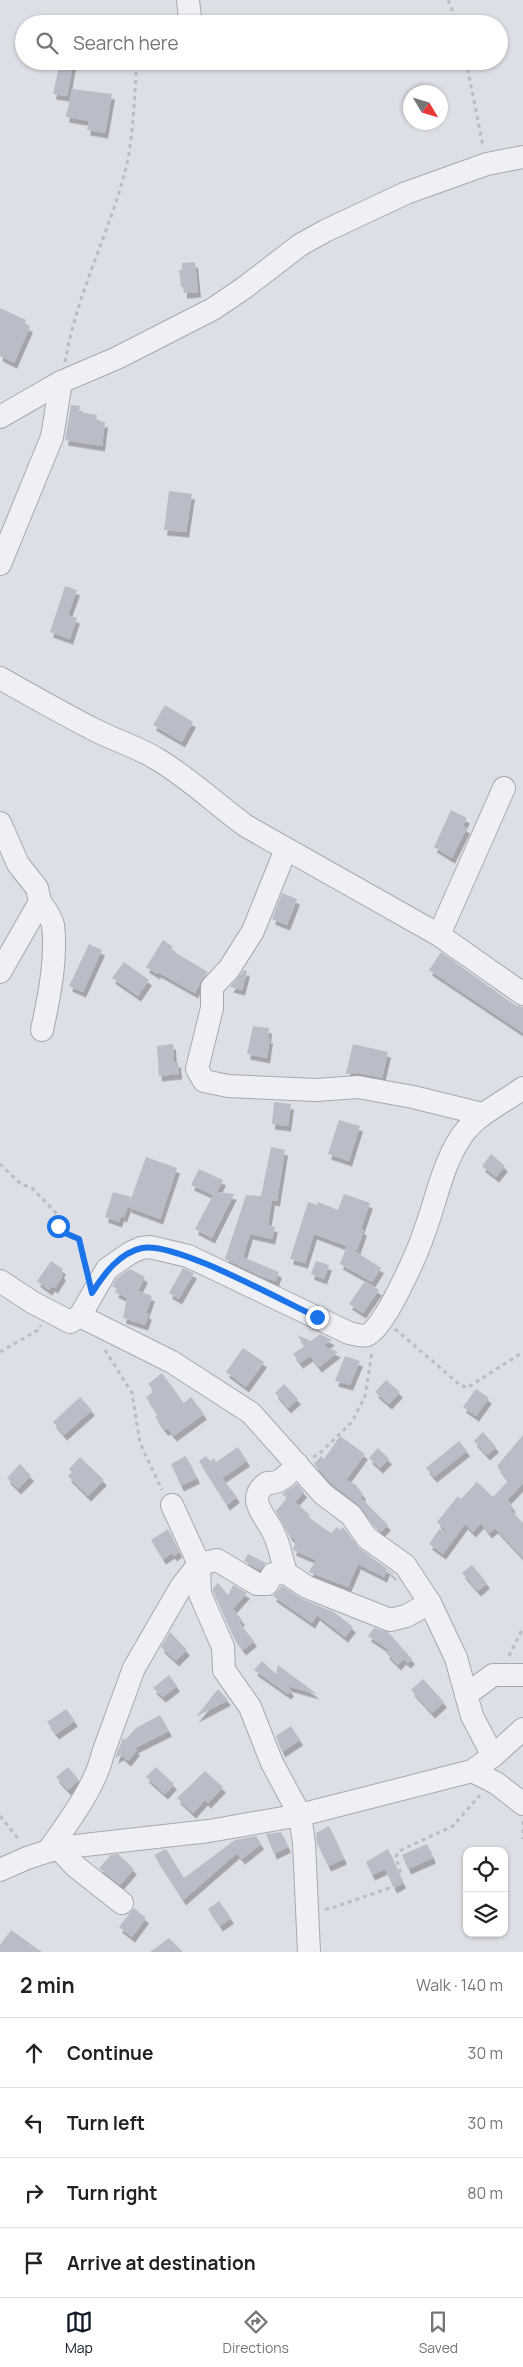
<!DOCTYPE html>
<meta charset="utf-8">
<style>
body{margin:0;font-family:Manrope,sans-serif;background:#f6f6f6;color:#222}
.controls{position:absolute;right:15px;bottom:15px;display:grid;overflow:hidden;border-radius:10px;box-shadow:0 1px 4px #0004}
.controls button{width:45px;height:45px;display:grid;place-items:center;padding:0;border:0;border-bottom:1px solid #e0e0e0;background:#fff;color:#222;font:25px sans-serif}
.compass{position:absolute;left:403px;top:85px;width:45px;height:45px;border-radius:50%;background:#fff;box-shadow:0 1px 4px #0004;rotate:128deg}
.stop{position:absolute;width:15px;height:15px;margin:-11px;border:4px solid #1a73e8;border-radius:50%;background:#fff}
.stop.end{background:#1a73e8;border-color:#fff;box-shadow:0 1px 5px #0008}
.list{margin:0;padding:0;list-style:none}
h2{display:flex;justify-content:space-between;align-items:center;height:65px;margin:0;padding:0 20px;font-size:21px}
h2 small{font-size:16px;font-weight:400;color:#767676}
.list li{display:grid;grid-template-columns:32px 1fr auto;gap:15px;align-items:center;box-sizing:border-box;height:70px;padding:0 20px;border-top:1px solid #e0e0e0}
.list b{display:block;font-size:19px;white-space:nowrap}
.list em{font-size:16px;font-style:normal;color:#767676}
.icon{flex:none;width:28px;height:28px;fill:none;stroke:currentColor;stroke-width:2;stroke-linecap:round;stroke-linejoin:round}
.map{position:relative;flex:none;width:523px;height:1952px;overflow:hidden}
.search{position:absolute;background:#fff;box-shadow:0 1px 4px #0004;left:15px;right:15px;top:15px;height:55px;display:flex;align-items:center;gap:12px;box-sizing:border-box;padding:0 18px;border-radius:28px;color:#767676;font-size:19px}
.sheet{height:345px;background:#fff}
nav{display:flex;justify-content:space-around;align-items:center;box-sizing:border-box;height:70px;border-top:1px solid #e0e0e0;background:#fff;font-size:14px;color:#767676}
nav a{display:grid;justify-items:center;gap:2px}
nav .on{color:#111827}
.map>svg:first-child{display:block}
</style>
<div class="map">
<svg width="523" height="1952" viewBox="0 0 523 1952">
<defs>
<filter id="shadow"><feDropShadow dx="3" dy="5.5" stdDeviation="0" flood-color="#0004"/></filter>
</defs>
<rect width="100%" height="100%" fill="#dddfe6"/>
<g fill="#babdc8" filter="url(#shadow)">
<polygon points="60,61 73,64 67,96 53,94"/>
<polygon points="72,89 112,94 105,133 87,130 89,121 66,117"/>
<polygon points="195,262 198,292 184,293 184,287 181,287 179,270 182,270 182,263"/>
<polygon points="0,308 26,320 25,324 30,327 14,363 0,356"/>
<polygon points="71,405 80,406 79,412 97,415 96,421 105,422 102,446 65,440"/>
<polygon points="169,491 192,494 186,532 164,530"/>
<polygon points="65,586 77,590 68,615 77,618 70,639 50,632"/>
<polygon points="165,705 193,722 182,742 153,725"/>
<polygon points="451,810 467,818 463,826 467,828 452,858 434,847"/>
<polygon points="282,893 297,899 287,925 272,919"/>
<polygon points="163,940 173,947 171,950 208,972 202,979 195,993 158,972 157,974 146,967"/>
<polygon points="89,944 102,950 83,992 69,986"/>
<polygon points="441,952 515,1005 523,1007 523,1033 429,970"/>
<polygon points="124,962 149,980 138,996 112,978"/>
<polygon points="244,970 247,971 242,990 230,987"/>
<polygon points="253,1026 269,1028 268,1038 270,1038 267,1058 247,1054"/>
<polygon points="173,1044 174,1062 178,1062 179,1074 159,1076 157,1046"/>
<polygon points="353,1044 388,1052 382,1078 359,1073 346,1074"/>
<polygon points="274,1102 291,1104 288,1126 272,1124"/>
<polygon points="339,1120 360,1126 349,1161 328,1154"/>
<polygon points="271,1147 285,1150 277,1201 272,1200 268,1225 275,1227 272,1239 250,1234 243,1257 279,1272 276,1281 263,1277 225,1259 246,1195 261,1196"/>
<polygon points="491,1154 505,1166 496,1177 482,1166"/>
<polygon points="146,1157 177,1168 160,1219 128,1207"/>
<polygon points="199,1169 223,1180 217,1192 234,1194 212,1238 195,1229 213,1195 191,1185"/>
<polygon points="113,1192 131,1197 124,1217 121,1216 119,1222 105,1217"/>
<polygon points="344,1194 370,1203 361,1229 364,1230 357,1250 314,1234 305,1263 290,1259 308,1202 317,1205 318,1202 338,1210"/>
<polygon points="347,1246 381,1268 372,1282 340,1264"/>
<polygon points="51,1261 63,1269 61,1273 63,1275 55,1288 52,1286 49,1290 37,1281"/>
<polygon points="316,1261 329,1265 324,1279 311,1274"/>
<polygon points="183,1268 194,1273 179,1299 169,1293"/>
<polygon points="130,1269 145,1277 138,1291 152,1296 146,1313 149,1314 145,1325 123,1318 127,1298 115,1292 117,1289 112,1286 117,1278"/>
<polygon points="365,1281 379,1290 363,1313 349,1304"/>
<polygon points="320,1334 332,1340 323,1346 338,1352 319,1367 310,1356 300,1363 293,1354 305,1346 297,1335 311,1341"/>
<polygon points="243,1348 264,1362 246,1387 226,1372"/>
<polygon points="345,1356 360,1361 350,1385 335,1381"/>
<polygon points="162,1373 184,1403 191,1397 204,1414 174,1436 168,1429 165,1430 155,1417 158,1415 146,1397 154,1391 148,1384"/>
<polygon points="386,1380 400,1392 389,1404 375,1392"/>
<polygon points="284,1384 298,1399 288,1408 275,1393"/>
<polygon points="476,1389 489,1398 476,1416 463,1407"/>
<polygon points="80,1397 92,1410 64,1435 53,1422"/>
<polygon points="483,1432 496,1447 487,1455 474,1441"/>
<polygon points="523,1435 523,1483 507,1500 513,1507 510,1509 523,1523 523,1558 495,1528 489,1533 481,1523 473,1532 465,1524 443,1554 429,1544 439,1529 450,1535 437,1522 458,1496 461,1499 477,1482 493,1497 508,1481 497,1466"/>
<polygon points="340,1436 365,1454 346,1480 355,1484 363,1494 361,1498 388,1525 381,1532 359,1505 332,1484 314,1464 321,1456 324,1459"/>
<polygon points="459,1441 467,1451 434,1477 426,1468"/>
<polygon points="238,1447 247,1461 222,1478 237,1497 227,1505 199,1461 206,1456 210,1461 214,1458 216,1462"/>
<polygon points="378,1448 389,1459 380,1468 369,1458"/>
<polygon points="186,1456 197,1478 181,1486 171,1464"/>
<polygon points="80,1457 104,1480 88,1496 68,1476 72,1472 69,1469"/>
<polygon points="20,1464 31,1476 18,1489 7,1478"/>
<polygon points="297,1484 304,1492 295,1502 310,1515 308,1517 331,1533 337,1527 341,1530 343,1527 359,1548 394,1574 393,1575 387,1570 384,1577 358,1564 348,1587 309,1572 316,1560 293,1550 296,1541 289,1535 276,1511 287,1498 282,1494"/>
<polygon points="168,1529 179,1552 174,1556 172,1553 163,1559 151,1540"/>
<polygon points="248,1554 266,1563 260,1570 244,1561"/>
<polygon points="472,1565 487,1583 478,1591 462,1573"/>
<polygon points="218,1583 228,1595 233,1585 247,1593 231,1611 233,1609 242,1620 239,1622 254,1641 243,1650 233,1636 213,1591 213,1588"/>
<polygon points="282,1586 302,1599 334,1612 353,1627 345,1637 317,1615 312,1623 273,1596"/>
<polygon points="374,1628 388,1632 412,1659 408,1663 403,1659 398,1665 386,1653 389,1650 368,1636"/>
<polygon points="170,1632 187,1650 176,1661 161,1647"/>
<polygon points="262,1661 276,1674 278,1665 317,1694 287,1686 291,1691 288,1694 254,1670"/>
<polygon points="169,1675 177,1686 163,1697 153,1688"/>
<polygon points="423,1679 444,1702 432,1713 411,1690"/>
<polygon points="218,1689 228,1700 196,1717"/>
<polygon points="66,1709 75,1721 56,1734 47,1722"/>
<polygon points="160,1715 169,1731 135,1748 137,1750 128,1761 121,1755 115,1758 123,1738 125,1740 136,1728"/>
<polygon points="291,1726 300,1740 282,1752 276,1736"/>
<polygon points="68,1767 79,1780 68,1790 56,1777"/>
<polygon points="156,1767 174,1784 165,1794 146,1777"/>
<polygon points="205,1771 223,1787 208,1803 205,1800 193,1813 177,1798"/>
<polygon points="329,1826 344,1859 328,1866 317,1843 316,1833"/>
<polygon points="281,1832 288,1847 274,1854 266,1834"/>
<polygon points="256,1836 261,1844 242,1859 237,1853 183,1900 154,1855 166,1849 184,1878 235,1840"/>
<polygon points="427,1844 433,1858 408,1869 402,1855"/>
<polygon points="388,1849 403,1883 394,1888 385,1869 372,1875 366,1862"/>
<polygon points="118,1854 134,1869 120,1885 99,1868 111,1855"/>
<polygon points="219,1901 231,1918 220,1926 208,1909"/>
<polygon points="134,1908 146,1918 132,1937 119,1927"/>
<polygon points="11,1930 42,1952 0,1952 0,1945"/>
<polygon points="169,1938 183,1952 150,1952"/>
</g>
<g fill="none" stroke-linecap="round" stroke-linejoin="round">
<g stroke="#a6a9b3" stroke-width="24">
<g id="minor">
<polyline points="188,0 190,18"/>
<polyline points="0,417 61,382 117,358 213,309 244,288 300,245 325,231 406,193 487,164 523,157"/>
<polyline points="0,564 52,437 61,382"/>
<path d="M0,678C30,695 60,712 91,728C113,740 136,746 157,759C189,778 216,804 246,826L439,935L523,994"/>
<polyline points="0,823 18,864 37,888 40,902 0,972"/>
<polyline points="286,849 253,931 229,969 212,987 212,1008 197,1069 204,1081 228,1086 316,1090 358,1087 413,1097 482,1114"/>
<path d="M40,902C45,909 51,916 53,925C57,958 49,998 42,1030"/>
<polyline points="439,935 504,788"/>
<path d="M0,1281L32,1302L70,1322L80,1316L107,1269L130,1253L141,1248L150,1247L188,1256L349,1333C354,1334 361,1337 367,1335C384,1330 418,1251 424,1233C436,1202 441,1169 459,1140C474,1115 500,1105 523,1088"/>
<polyline points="80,1316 172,1362 251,1413 323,1494 351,1515 367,1538 405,1565 430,1603 456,1658 472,1716 493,1756"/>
<polyline points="172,1505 199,1564 200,1594 223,1647 224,1670 250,1707 272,1763 300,1815 304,1843 309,1952"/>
<path d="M286,1573C282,1561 280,1546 274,1534C267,1517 244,1499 267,1483C281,1484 288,1474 297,1464"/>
<polyline points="466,1695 493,1675 523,1675"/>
<polyline points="472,1771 496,1783 523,1804"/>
<polyline points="58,1848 75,1866 122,1903"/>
<path d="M48,1851C67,1824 96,1786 103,1753L134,1668L181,1587L199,1564L217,1560L257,1584H267L273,1574L286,1573L307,1587L390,1620L406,1616L430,1603"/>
<polyline points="0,1870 27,1858 58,1848 209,1831 300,1815 472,1771 493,1756 523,1729"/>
</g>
</g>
<g stroke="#bbbdc4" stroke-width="3" stroke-dasharray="4 4" stroke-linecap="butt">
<polyline points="448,0 458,24"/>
<polyline points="466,61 483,146"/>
<path d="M65,362C76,296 108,236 125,172C134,136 134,98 137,61"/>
<polyline points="0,1164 21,1184 32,1188 57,1214 58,1226 65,1233 79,1239 86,1268"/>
<polyline points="395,1329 459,1384 467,1388 523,1352"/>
<polyline points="105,1350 132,1393 140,1443 162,1490"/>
<polyline points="0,1352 38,1330 41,1325"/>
<polyline points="313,1457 319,1454 352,1422 365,1396 372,1352"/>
<polyline points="509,1656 523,1628"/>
<polyline points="0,1816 20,1841"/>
<polyline points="523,1821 523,1839"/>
<polyline points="325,1909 329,1909 392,1887 401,1874 396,1857 399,1851 453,1826 480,1795"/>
</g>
<use href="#minor" stroke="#eff0f4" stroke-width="22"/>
</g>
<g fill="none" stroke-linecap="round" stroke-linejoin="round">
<path stroke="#1a73e8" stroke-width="6" d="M58,1226L65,1233L79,1239L92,1293C104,1274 119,1253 142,1248C175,1241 282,1301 317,1317"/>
</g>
</svg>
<div class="controls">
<button><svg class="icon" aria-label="locate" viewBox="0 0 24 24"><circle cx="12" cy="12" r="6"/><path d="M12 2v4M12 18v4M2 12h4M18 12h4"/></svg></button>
<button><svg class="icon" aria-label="layers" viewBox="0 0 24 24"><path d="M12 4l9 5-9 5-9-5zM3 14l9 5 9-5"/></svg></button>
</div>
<svg class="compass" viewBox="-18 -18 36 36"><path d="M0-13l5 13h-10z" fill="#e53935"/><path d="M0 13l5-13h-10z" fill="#767676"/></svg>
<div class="stop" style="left:58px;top:1226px"></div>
<div class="stop end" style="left:317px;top:1317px"></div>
<div class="search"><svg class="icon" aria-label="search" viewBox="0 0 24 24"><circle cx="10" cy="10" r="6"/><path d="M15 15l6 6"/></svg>Search here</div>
</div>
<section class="sheet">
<h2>2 min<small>Walk · 140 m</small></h2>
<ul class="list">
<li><svg class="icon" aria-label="ahead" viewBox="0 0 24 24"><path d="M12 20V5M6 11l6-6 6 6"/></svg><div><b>Continue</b></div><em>30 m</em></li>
<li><svg class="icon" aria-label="left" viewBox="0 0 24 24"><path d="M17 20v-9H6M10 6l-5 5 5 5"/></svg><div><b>Turn left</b></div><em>30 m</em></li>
<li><svg class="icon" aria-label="right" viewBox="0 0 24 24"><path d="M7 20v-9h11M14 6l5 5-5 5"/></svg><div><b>Turn right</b></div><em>80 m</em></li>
<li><svg class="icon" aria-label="arrive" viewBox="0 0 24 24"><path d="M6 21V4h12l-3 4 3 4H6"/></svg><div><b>Arrive at destination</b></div></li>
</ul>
</section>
<nav>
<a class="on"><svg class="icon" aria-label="map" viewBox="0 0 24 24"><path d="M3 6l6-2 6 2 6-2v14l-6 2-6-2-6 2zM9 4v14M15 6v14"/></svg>Map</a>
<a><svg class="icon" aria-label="directions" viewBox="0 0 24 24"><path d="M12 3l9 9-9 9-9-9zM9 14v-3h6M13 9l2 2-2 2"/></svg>Directions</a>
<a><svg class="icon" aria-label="saved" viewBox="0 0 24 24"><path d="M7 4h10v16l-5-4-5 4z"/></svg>Saved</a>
</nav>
